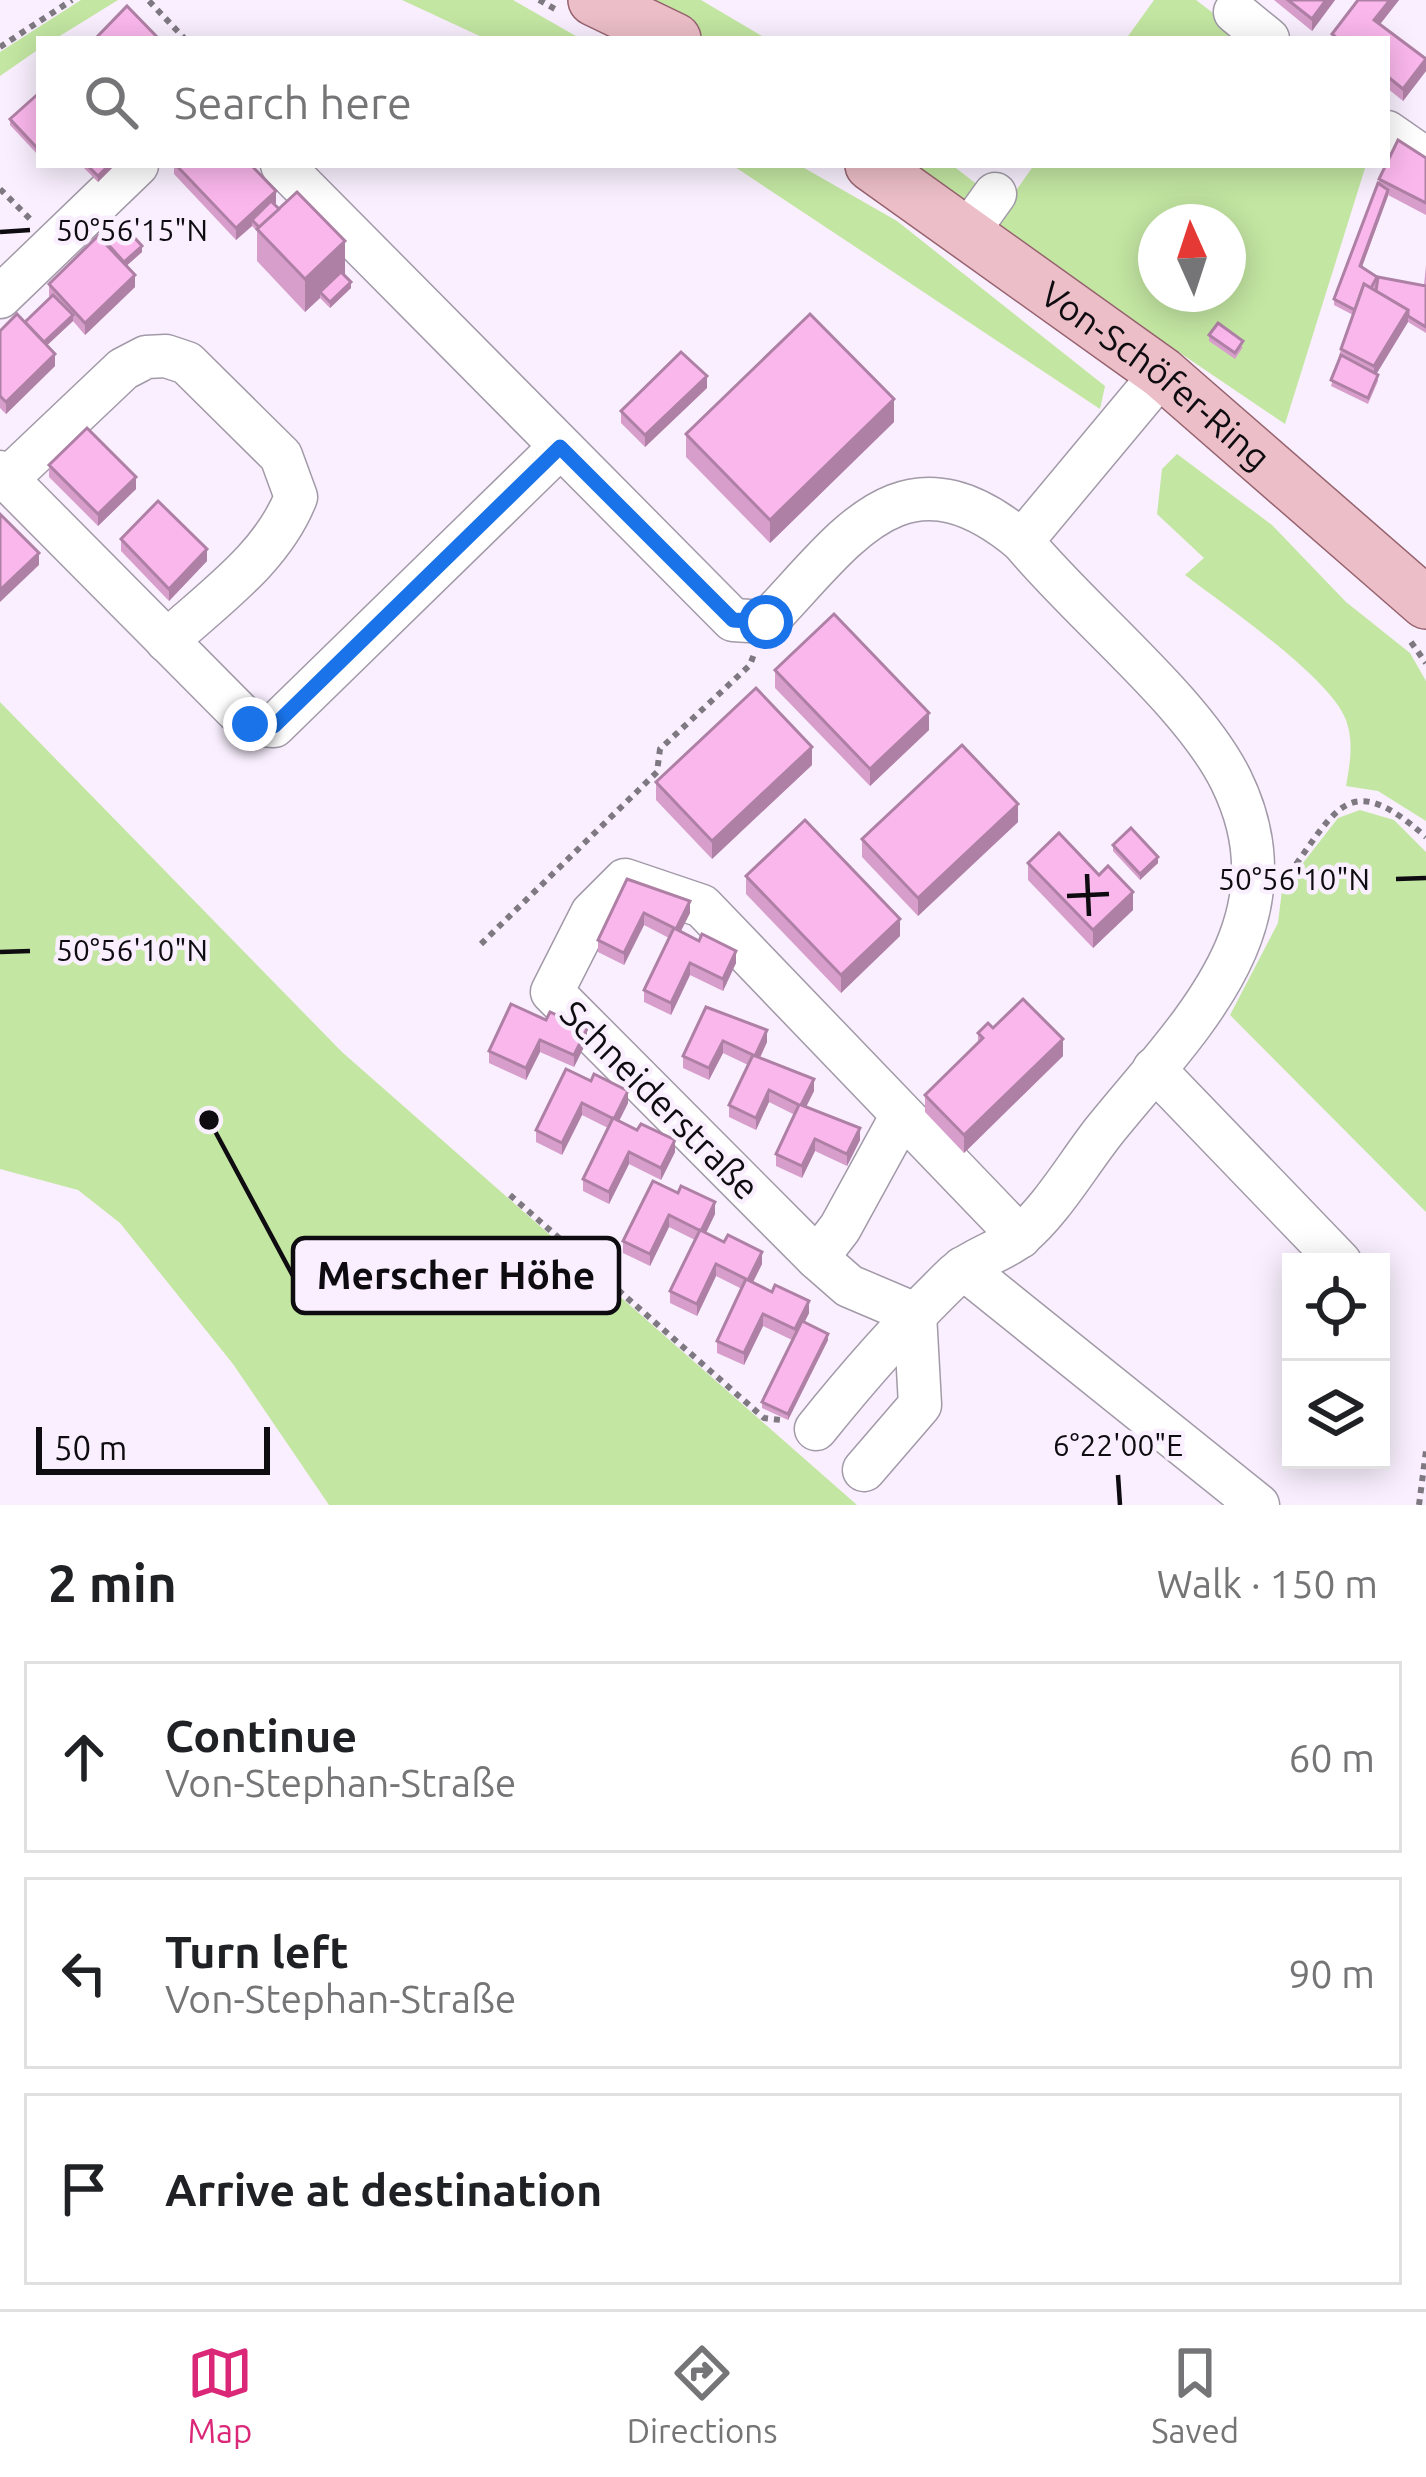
<!DOCTYPE html>
<meta charset="utf-8">
<style>
body{margin:0;font-family:Ubuntu,sans-serif;background:#f6f6f6;color:#202124}
.controls{position:absolute;right:36px;bottom:36px;display:grid;overflow:hidden;border-radius:0px;box-shadow:0 6px 30px #0003}
.controls button{width:108px;height:108px;display:grid;place-items:center;padding:0;border:0;border-bottom:3px solid #e0e0e0;background:#fff;color:#202124;font:60px sans-serif}
.compass{position:absolute;left:1138px;top:204px;width:108px;height:108px;border-radius:50%;background:#fff;box-shadow:0 6px 30px #0003;rotate:357deg}
.scale{position:absolute;left:36px;bottom:30px;width:234px;box-sizing:border-box;padding-left:12px;border:6px solid #0e0c10;border-top:0;font-size:33px;line-height:42px;white-space:nowrap;color:#0e0c10;-webkit-text-stroke:9px #f9effe;paint-order:stroke}
.stop{position:absolute;width:36px;height:36px;margin:-27px;border:9px solid #1a73e8;border-radius:50%;background:#fff}
.stop.end{background:#1a73e8;border-color:#fff;box-shadow:0 3px 12px #0008}
.list{margin:0;padding:0;list-style:none}
h2{display:flex;justify-content:space-between;align-items:center;height:156px;margin:0;padding:0 48px;font-size:51px}
h2 small{font-size:39px;font-weight:400;color:#757577}
.list li{display:grid;grid-template-columns:78px 1fr auto;gap:36px;align-items:center;box-sizing:border-box;height:192px;margin:0 24px 24px;padding:0 24px;border:3px solid #e0e0e0;border-radius:0px}
.list b{display:block;font-size:45px;white-space:nowrap}
.list p{margin:0;font-size:39px;white-space:nowrap;color:#757577}
.list em{font-size:39px;font-style:normal;color:#757577}
.icon{flex:none;width:66px;height:66px;fill:none;stroke:currentColor;stroke-width:2;stroke-linecap:round;stroke-linejoin:round}
.map{position:relative;flex:none;width:1426px;height:1505px;overflow:hidden}
.search{position:absolute;background:#fff;box-shadow:0 6px 30px #0003;left:36px;right:36px;top:36px;height:132px;display:flex;align-items:center;gap:30px;box-sizing:border-box;padding:0 42px;border-radius:0px;color:#757577;font-size:45px}
.sheet{height:804px;background:#fff}
nav{display:flex;justify-content:space-around;align-items:center;box-sizing:border-box;height:168px;border-top:3px solid #e0e0e0;background:#fff;font-size:33px;color:#757577}
nav a{display:grid;justify-items:center;gap:6px}
nav .on{color:#db2777}
.map>svg:first-child{display:block}
</style>
<div class="map">
<svg width="1426" height="1505" viewBox="0 0 1426 1505">
<rect width="100%" height="100%" fill="#f9effe"/>
<g fill="#c3e6a2" fill-rule="evenodd">
<polygon points="81,0 118,0 55,39 39,39 39,49 0,76 0,52"/>
<polygon points="402,0 513,0 581,39 486,39"/>
<polygon points="632,0 701,0 767,39 702,39"/>
<polygon points="1154,0 1196,0 1247,39 1126,39"/>
<polygon points="732,165 799,165 897,221 1105,386 1100,409"/>
<polygon points="901,165 952,165 979,186 962,203"/>
<path d="M1034,165H1366L1285,424L997,229L998,204L1010,199ZM1156,222H1228V294H1156Z"/>
<path d="M1177,454L1272,525L1346,602L1410,653L1426,681V821L1378,791L1346,786C1350,764 1354,742 1346,720C1330,677 1224,605 1185,575L1204,558L1157,514L1162,469Z"/>
<polygon points="0,702 342,1052 857,1505 329,1505 233,1364 120,1223 78,1190 0,1169"/>
<polygon points="1360,810 1394,820 1426,852 1426,1212 1230,1015 1278,923 1282,890 1338,818"/>
</g>
<g fill="none" stroke-linecap="round" stroke-linejoin="round">
<g stroke="#a29aa8" stroke-width="45">
<g id="minor">
<polyline points="1235,12 1268,39"/>
<polyline points="1387,132 1426,159"/>
<path d="M282,165L733,620L766,622C847,538 903,442 1022,541"/>
<polyline points="967,233 995,194"/>
<polyline points="0,297 137,165"/>
<polyline points="0,472 250,724 274,726 560,447"/>
<path d="M7,479L123,369L146,357L166,356L187,363L281,456L296,497C272,558 215,597 167,641"/>
<polyline points="1154,1069 1340,1262"/>
<polyline points="817,1258 840,1228 902,1115"/>
<polyline points="963,1268 1258,1505"/>
<polyline points="915,1314 849,1286 817,1258 552,992 592,913 625,880 702,906 1020,1237"/>
<path d="M816,1429C860,1374 905,1323 956,1274C974,1258 1000,1252 1019,1237C1051,1211 1078,1164 1104,1131C1187,1028 1302,924 1231,780C1192,701 1082,614 1022,541L1162,373"/>
<polyline points="864,1470 920,1405 915,1314"/>
</g>
</g>
<g stroke="#96636f" stroke-width="54">
<g id="major">
<polyline points="594,0 675,39"/>
<path id="s1" d="M871,165L1162,373L1426,603"/>
</g>
</g>
<g stroke="#7e7881" stroke-width="6" stroke-dasharray="6 6" stroke-linecap="butt">
<polyline points="539,0 555,9"/>
<polyline points="149,1 185,39"/>
<polyline points="0,47 72,0"/>
<polyline points="0,189 31,220"/>
<polyline points="1411,642 1426,663"/>
<path d="M1289,874C1338,807 1349,769 1426,837"/>
<polyline points="481,944 657,772 660,749 750,665 754,654"/>
<polyline points="510,1195 764,1418 781,1420"/>
<polyline points="1419,1505 1426,1451"/>
</g>
<use href="#minor" stroke="#fff" stroke-width="42"/>
<use href="#major" stroke="#ecbec7" stroke-width="51"/>
</g>
<g fill="#d79dcb">
<polygon points="1274,0 1335,0 1312,31"/>
<polygon points="1358,0 1399,0 1380,24 1426,71 1403,101 1387,88 1387,39 1332,39 1332,34"/>
<polygon points="39,93 39,156 10,125 10,119"/>
<polygon points="1426,158 1426,215 1388,195 1362,267 1377,277 1424,285 1426,265 1426,333 1408,322 1376,374 1378,381 1368,404 1331,386 1341,349 1353,315 1334,305 1334,299 1379,185 1379,179"/>
<polygon points="81,165 115,165 98,182"/>
<polygon points="174,165 251,165 276,203 274,204 345,274 351,288 330,308 320,298 305,312 257,261 257,231 252,226 236,240 174,174"/>
<polygon points="105,244 142,252 126,266 135,287 85,335 73,321 47,345 55,366 6,414 0,408 0,331 25,322 50,298 49,296 49,284"/>
<polygon points="1209,335 1243,347 1235,359 1209,341"/>
<polygon points="707,388 645,447 621,423 621,411"/>
<polygon points="894,422 770,543 686,457 686,434"/>
<polygon points="49,465 136,489 98,526 49,477"/>
<polygon points="121,539 207,561 169,601 121,551"/>
<polygon points="775,670 929,730 870,786 775,688"/>
<polygon points="812,765 712,859 656,800 656,782"/>
<polygon points="1018,822 918,916 862,857 862,839"/>
<polygon points="1113,845 1158,863 1140,880 1113,851"/>
<polygon points="1028,863 1133,910 1093,948 1028,880"/>
<polygon points="746,876 900,936 841,993 746,894"/>
<polygon points="627,879 690,913 680,931 736,963 723,991 690,975 671,1015 644,1002 644,990 669,938 644,925 624,965 598,952 598,940"/>
<polygon points="706,1007 767,1042 760,1058 814,1091 806,1107 860,1140 847,1166 815,1151 802,1178 776,1166 776,1154 795,1115 769,1102 756,1130 729,1117 729,1105 748,1065 723,1053 709,1080 683,1068 683,1056"/>
<polygon points="546,1020 587,1041 574,1067 540,1052 526,1080 489,1063 489,1051"/>
<polygon points="978,1033 1063,1056 964,1153 925,1112 925,1095 978,1043"/>
<polygon points="566,1069 628,1103 619,1121 675,1152 661,1180 629,1164 609,1204 583,1191 583,1179 608,1128 582,1115 562,1155 536,1142 536,1130"/>
<polygon points="678,1193 715,1214 706,1233 762,1264 753,1282 809,1313 804,1323 828,1340 788,1420 762,1408 762,1402 792,1340 763,1326 744,1365 717,1353 717,1341 742,1289 716,1276 697,1316 670,1303 670,1291 695,1240 669,1227 650,1266 623,1253 623,1241"/>
</g>
<g fill="#af80a5">
<polygon points="1326,0 1335,0 1312,31 1312,19"/>
<polygon points="1390,0 1399,0 1374,32 1374,20"/>
<polygon points="1426,59 1426,71 1403,101 1403,89"/>
<polygon points="109,165 115,165 98,182 98,176"/>
<polygon points="1388,190 1388,196 1360,272 1360,266"/>
<polygon points="276,191 276,203 255,223 252,220 252,226 236,240 236,228"/>
<polygon points="345,241 345,274 323,295 320,292 320,298 305,312 305,279"/>
<polygon points="142,246 142,252 124,268 124,262"/>
<polygon points="135,275 135,287 85,335 85,323"/>
<polygon points="351,282 351,288 330,308 330,302"/>
<polygon points="1408,310 1408,322 1374,378 1374,366"/>
<polygon points="73,315 73,321 41,351 41,345"/>
<polygon points="55,354 55,366 6,414 6,402"/>
<polygon points="707,376 707,388 645,447 645,435"/>
<polygon points="894,399 894,422 770,543 770,520"/>
<polygon points="136,477 136,489 98,526 98,514"/>
<polygon points="207,549 207,561 169,601 169,589"/>
<polygon points="39,553 39,565 0,602 0,590"/>
<polygon points="929,713 929,730 870,786 870,769"/>
<polygon points="812,747 812,765 712,859 712,841"/>
<polygon points="1018,804 1018,822 918,916 918,898"/>
<polygon points="1158,857 1158,863 1140,880 1140,874"/>
<polygon points="1133,892 1133,910 1093,948 1093,930"/>
<polygon points="690,901 690,913 676,941 676,929"/>
<polygon points="644,913 644,925 624,965 624,953"/>
<polygon points="900,919 900,936 841,993 841,975"/>
<polygon points="736,951 736,963 723,991 723,979"/>
<polygon points="690,963 690,975 671,1015 671,1003"/>
<polygon points="587,1029 587,1041 574,1067 574,1055"/>
<polygon points="767,1030 767,1042 755,1068 755,1056"/>
<polygon points="1063,1039 1063,1056 964,1153 964,1135"/>
<polygon points="540,1040 540,1052 526,1080 526,1068"/>
<polygon points="723,1041 723,1053 709,1080 709,1068"/>
<polygon points="814,1079 814,1091 801,1117 801,1105"/>
<polygon points="769,1090 769,1102 756,1130 756,1118"/>
<polygon points="628,1091 628,1103 614,1131 614,1119"/>
<polygon points="582,1103 582,1115 562,1155 562,1143"/>
<polygon points="860,1128 860,1140 847,1166 847,1154"/>
<polygon points="815,1139 815,1151 802,1178 802,1166"/>
<polygon points="675,1140 675,1152 661,1180 661,1168"/>
<polygon points="629,1152 629,1164 609,1204 609,1192"/>
<polygon points="715,1202 715,1214 701,1243 701,1231"/>
<polygon points="669,1215 669,1227 650,1266 650,1254"/>
<polygon points="762,1252 762,1264 748,1292 748,1280"/>
<polygon points="716,1264 716,1276 697,1316 697,1304"/>
<polygon points="809,1301 809,1313 795,1341 795,1329"/>
<polygon points="763,1314 763,1326 744,1365 744,1353"/>
<polygon points="828,1334 828,1340 788,1420 788,1414"/>
</g>
<g fill="#fab7ec" stroke="#af80a5" stroke-width="3">
<polygon points="1288,0 1326,0 1312,19"/>
<polygon points="1358,0 1390,0 1374,20 1426,59 1403,89 1387,76 1387,39 1338,39 1332,34"/>
<polygon points="127,6 159,39 95,39"/>
<polygon points="39,93 39,150 10,119"/>
<polygon points="1398,140 1426,158 1426,203 1379,179"/>
<polygon points="87,165 109,165 98,176"/>
<polygon points="176,165 251,165 276,191 236,228"/>
<polygon points="1378,183 1388,190 1360,266 1377,277 1371,288 1364,284 1355,310 1334,299"/>
<polygon points="297,192 345,241 305,279 257,229"/>
<polygon points="271,201 279,209 259,227 252,220"/>
<polygon points="123,225 142,246 124,262 105,241"/>
<polygon points="98,236 135,275 85,323 49,284"/>
<polygon points="341,272 351,282 330,302 320,292"/>
<polygon points="1378,277 1426,286 1426,327 1408,316 1408,310 1376,291"/>
<polygon points="1364,284 1408,310 1374,366 1341,349"/>
<polygon points="53,295 73,315 44,342 25,322"/>
<polygon points="17,314 55,354 6,402 0,396 0,331"/>
<polygon points="810,314 894,399 770,520 686,434"/>
<polygon points="1218,323 1243,341 1235,353 1209,335"/>
<polygon points="681,352 707,376 645,435 621,411"/>
<polygon points="1341,355 1378,375 1368,398 1331,380"/>
<polygon points="87,428 136,477 98,514 49,465"/>
<polygon points="158,501 207,549 169,589 121,539"/>
<polygon points="0,514 39,553 0,590"/>
<polygon points="834,614 929,713 870,769 775,670"/>
<polygon points="756,688 812,747 712,841 656,782"/>
<polygon points="962,745 1018,804 918,898 862,839"/>
<polygon points="805,820 900,919 841,975 746,876"/>
<polygon points="1131,828 1158,857 1140,874 1113,845"/>
<polygon points="1059,833 1099,875 1108,866 1133,892 1093,930 1028,863"/>
<polygon points="627,879 690,901 676,929 699,941 702,934 736,951 723,979 690,963 671,1003 644,990 674,928 644,913 624,953 598,940"/>
<polygon points="1023,999 1063,1039 964,1135 925,1095 983,1038 978,1033 988,1023 993,1028"/>
<polygon points="511,1004 546,1020 550,1012 587,1029 574,1055 540,1040 526,1068 489,1051"/>
<polygon points="706,1007 767,1030 755,1056 814,1079 801,1105 860,1128 847,1154 815,1139 802,1166 776,1154 799,1105 769,1090 756,1118 729,1105 753,1055 723,1041 709,1068 683,1056"/>
<polygon points="566,1069 591,1081 594,1074 628,1091 614,1119 582,1103 562,1143 536,1130"/>
<polygon points="613,1118 637,1130 641,1124 675,1140 661,1168 629,1152 609,1192 583,1179"/>
<polygon points="653,1181 678,1193 681,1186 715,1202 701,1231 669,1215 650,1254 623,1241"/>
<polygon points="700,1230 724,1242 728,1235 762,1252 748,1280 772,1292 775,1285 809,1301 795,1329 763,1314 744,1353 717,1341 746,1279 716,1264 697,1304 670,1291"/>
<polygon points="802,1321 828,1334 788,1414 762,1402"/>
</g>
<g fill="none" stroke-linecap="round" stroke-linejoin="round">
<polyline stroke="#1a73e8" stroke-width="15" points="250,724 274,726 560,447 733,620 766,622"/>
</g>
<path fill="none" stroke="#0e0c10" stroke-width="4.5" d="M0,232L30,230M1087,874L1089,916M1396,879L1426,878M1067,896L1109,894M0,952L30,951M1118,1475L1120,1505"/>
<g text-anchor="middle" stroke-width="9" stroke-linejoin="round" paint-order="stroke">
<g font-size="36" fill="#0e0c10" stroke="#f9effe">
<text dy="13" stroke="none"><textPath href="#s1" startOffset="354">Von-Schöfer-Ring</textPath></text>
<text transform="translate(660 1100) rotate(45)" y="13">Schneiderstraße</text>
</g>
</g>
<g font-size="30" text-anchor="middle" fill="#0e0c10" stroke="#f9effe" stroke-width="9" stroke-linejoin="round" paint-order="stroke">
<text x="132" y="241">50°56'15"N</text>
<text x="1294" y="890">50°56'10"N</text>
<text x="132" y="961">50°56'10"N</text>
<text x="1118" y="1456">6°22'00"E</text>
</g>
<path fill="none" stroke="#0e0c10" stroke-width="4.5" d="M209 1120L293 1276"/>
<circle fill="#0e0c10" stroke="#f9effe" stroke-width="4.5" cx="209" cy="1120" r="12"/>
<rect fill="#f9effe" stroke="#0e0c10" stroke-width="4.5" x="293" y="1238" width="326" height="75" rx="12"/>
<g font-size="39" text-anchor="middle" font-weight="bold" fill="#0e0c10">
<text x="456" y="1289">Merscher Höhe</text>
</g>
</svg>
<div class="controls">
<button><svg class="icon" aria-label="locate" viewBox="0 0 24 24"><circle cx="12" cy="12" r="6"/><path d="M12 2v4M12 18v4M2 12h4M18 12h4"/></svg></button>
<button><svg class="icon" aria-label="layers" viewBox="0 0 24 24"><path d="M12 4l9 5-9 5-9-5zM3 14l9 5 9-5"/></svg></button>
</div>
<svg class="compass" viewBox="-18 -18 36 36"><path d="M0-13l5 13h-10z" fill="#e53935"/><path d="M0 13l5-13h-10z" fill="#757577"/></svg>
<div class="scale">50 m</div>
<div class="stop" style="left:766px;top:622px"></div>
<div class="stop end" style="left:250px;top:724px"></div>
<div class="search"><svg class="icon" aria-label="search" viewBox="0 0 24 24"><circle cx="10" cy="10" r="6"/><path d="M15 15l6 6"/></svg>Search here</div>
</div>
<section class="sheet">
<h2>2 min<small>Walk · 150 m</small></h2>
<ul class="list">
<li><svg class="icon" aria-label="ahead" viewBox="0 0 24 24"><path d="M12 20V5M6 11l6-6 6 6"/></svg><div><b>Continue</b><p>Von-Stephan-Straße</p></div><em>60 m</em></li>
<li><svg class="icon" aria-label="left" viewBox="0 0 24 24"><path d="M17 20v-9H6M10 6l-5 5 5 5"/></svg><div><b>Turn left</b><p>Von-Stephan-Straße</p></div><em>90 m</em></li>
<li><svg class="icon" aria-label="arrive" viewBox="0 0 24 24"><path d="M6 21V4h12l-3 4 3 4H6"/></svg><div><b>Arrive at destination</b></div></li>
</ul>
</section>
<nav>
<a class="on"><svg class="icon" aria-label="map" viewBox="0 0 24 24"><path d="M3 6l6-2 6 2 6-2v14l-6 2-6-2-6 2zM9 4v14M15 6v14"/></svg>Map</a>
<a><svg class="icon" aria-label="directions" viewBox="0 0 24 24"><path d="M12 3l9 9-9 9-9-9zM9 14v-3h6M13 9l2 2-2 2"/></svg>Directions</a>
<a><svg class="icon" aria-label="saved" viewBox="0 0 24 24"><path d="M7 4h10v16l-5-4-5 4z"/></svg>Saved</a>
</nav>
